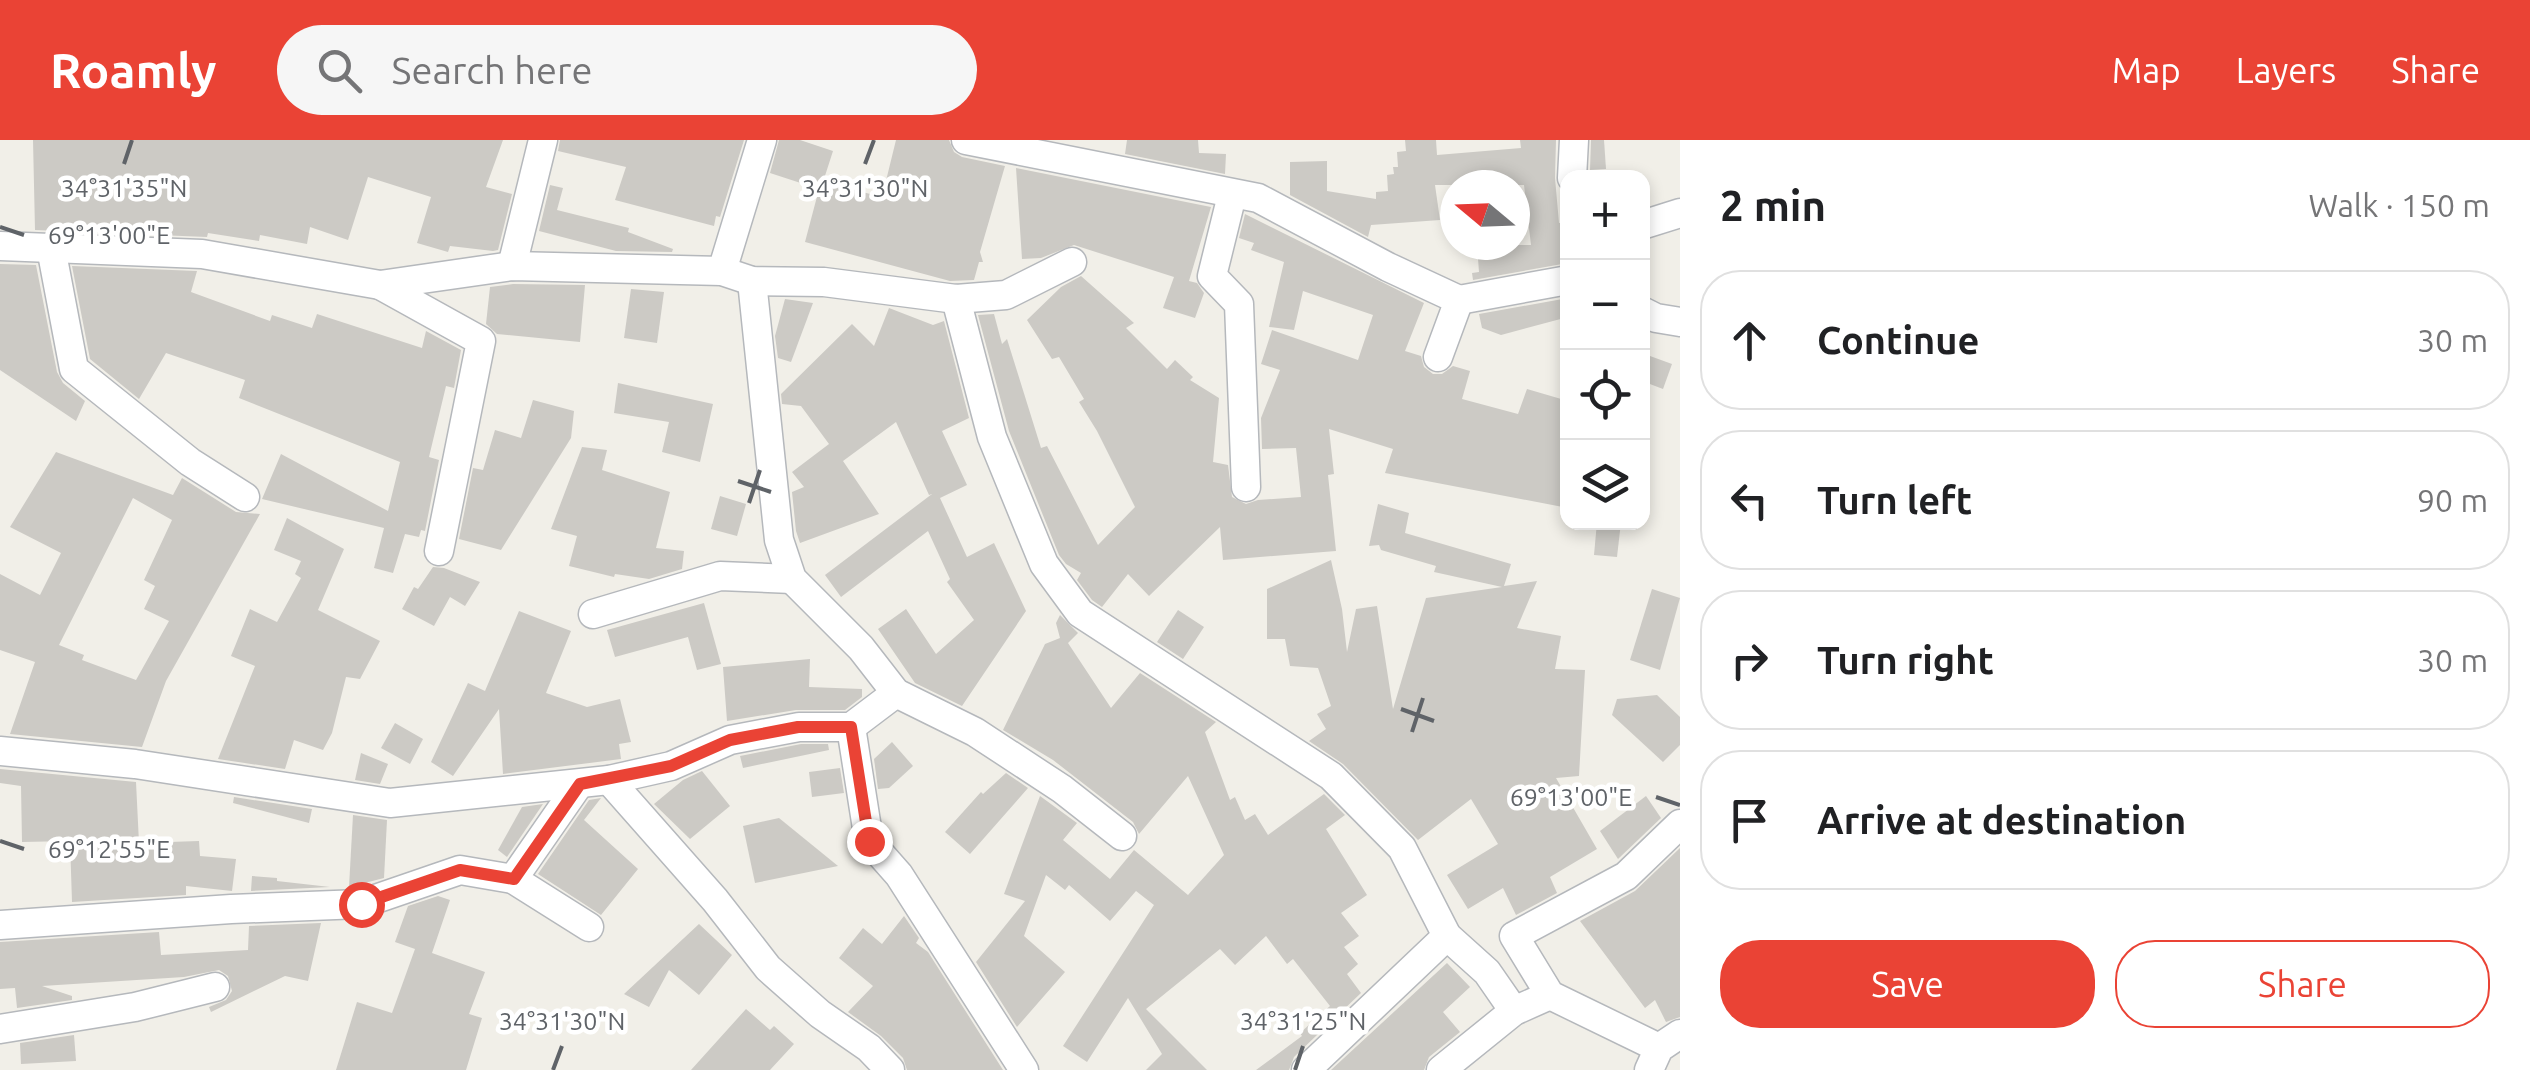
<!DOCTYPE html>
<meta charset="utf-8">
<style>
body{margin:0;font-family:Ubuntu,sans-serif;background:#f6f6f6;color:#202124}
.controls{position:absolute;right:30px;top:30px;display:grid;overflow:hidden;border-radius:20px;box-shadow:0 5px 15px #0003}
.controls button{width:90px;height:90px;display:grid;place-items:center;padding:0;border:0;border-bottom:2px solid #e0e0e0;background:#fff;color:#202124;font:50px sans-serif}
.compass{position:absolute;left:1440px;top:30px;width:90px;height:90px;border-radius:50%;background:#fff;box-shadow:0 5px 15px #0003;rotate:289deg}
.stop{position:absolute;width:30px;height:30px;margin:-22px;border:8px solid #ea4335;border-radius:50%;background:#fff}
.stop.end{background:#ea4335;border-color:#fff;box-shadow:0 2px 10px #0008}
.list{margin:0;padding:0;list-style:none}
h2{display:flex;justify-content:space-between;align-items:center;height:130px;margin:0;padding:0 40px;font-size:42px}
h2 small{font-size:32px;font-weight:400;color:#757577}
.list li{display:grid;grid-template-columns:65px 1fr auto;gap:30px;align-items:center;box-sizing:border-box;height:140px;margin:0 20px 20px;padding:0 20px;border:2px solid #e0e0e0;border-radius:40px}
.list b{display:block;font-size:38px;white-space:nowrap}
.list em{font-size:32px;font-style:normal;color:#757577}
.actions{display:flex;gap:20px;padding:30px 40px}
.actions a{flex:1;padding:22px 0;border:2px solid #ea4335;border-radius:40px;text-align:center;font-size:35px;color:#ea4335}
.actions .main{background:#ea4335;color:#fff}
.icon{flex:none;width:55px;height:55px;fill:none;stroke:currentColor;stroke-width:2;stroke-linecap:round;stroke-linejoin:round}
.map{position:relative;flex:none;width:1680px;height:930px;overflow:hidden}
header{display:flex;align-items:center;gap:60px;box-sizing:border-box;height:140px;padding:0 50px;background:#ea4335;color:#fff}
header strong{font-size:48px}
nav{display:flex;gap:55px;margin-inline-start:auto;font-size:35px}
.search{width:700px;height:90px;background:#f6f6f6;display:flex;align-items:center;gap:25px;box-sizing:border-box;padding:0 35px;border-radius:55px;color:#757577;font-size:38px}
main{display:flex}
aside{flex:1;background:#fff}
.map>svg:first-child{display:block}
</style>
<header>
<strong>Roamly</strong>
<div class="search"><svg class="icon" aria-label="search" viewBox="0 0 24 24"><circle cx="10" cy="10" r="6"/><path d="M15 15l6 6"/></svg>Search here</div>
<nav><a>Map</a><a>Layers</a><a>Share</a></nav>
</header>
<main>
<div class="map">
<svg width="1680" height="930" viewBox="0 0 1680 930">
<rect width="100%" height="100%" fill="#f1efe8"/>
<g fill="#cccac5" fill-rule="evenodd">
<polygon points="33,0 503,0 486,47 512,54 498,110 493,111 450,106 448,112 417,103 431,57 368,37 348,100 310,87 307,104 260,95 259,101 208,93 207,97 35,90"/>
<polygon points="560,0 744,0 720,77 716,76 714,86 615,60 626,27 558,11"/>
<polygon points="779,0 800,0 833,11 823,42 882,57 896,0 949,0 954,12 962,17 1005,26 980,112 983,122 979,122 974,140 950,141 805,102 819,49 770,33"/>
<polygon points="1127,0 1198,0 1199,13 1226,14 1225,34 1125,14"/>
<polygon points="1405,0 1436,0 1437,15 1521,8 1520,0 1556,0 1555,38 1559,83 1568,82 1568,123 1473,140 1472,133 1479,132 1477,105 1531,105 1524,45 1435,45 1440,80 1371,85 1368,97 1290,55 1290,22 1327,21 1327,51 1376,59 1376,52 1388,51 1387,35 1394,34 1393,27 1398,27 1397,12 1406,11"/>
<polygon points="1591,0 1604,0 1606,29 1590,30"/>
<polygon points="1016,28 1211,67 1189,141 1197,143 1204,153 1195,178 1163,168 1174,137 1074,105 1041,118 1022,119"/>
<polygon points="550,45 563,48 557,70 629,88 628,92 673,109 672,112 616,111 539,91"/>
<polygon points="1245,74 1424,163 1405,211 1421,216 1424,227 1433,234 1442,234 1453,226 1470,231 1462,259 1518,274 1527,249 1568,261 1568,368 1385,333 1393,309 1329,289 1334,334 1328,335 1336,411 1223,420 1220,387 1149,456 1128,434 1102,467 1092,460 1077,440 1081,433 1066,424 1059,415 1009,291 978,175 994,174 1002,204 1007,199 1041,308 1047,306 1098,405 1135,367 1097,291 1079,262 1084,259 1059,217 1052,219 1027,180 1061,147 1081,136 1134,183 1126,188 1167,229 1175,220 1193,237 1190,240 1219,258 1213,322 1228,325 1232,357 1246,364 1258,360 1301,357 1296,308 1262,309 1261,278 1280,230 1261,224 1272,190 1358,220 1373,175 1303,151 1294,190 1269,187 1284,122 1251,110 1254,103 1239,98"/>
<polygon points="0,124 36,125 57,232 63,243 85,261 76,281 0,230"/>
<polygon points="72,126 197,131 191,152 270,181 272,175 312,188 317,174 422,208 426,191 461,210 454,248 446,246 429,317 439,320 425,391 421,390 419,397 405,394 393,433 374,428 384,388 262,359 281,314 388,371 400,322 239,258 245,240 166,213 139,259 90,219"/>
<polygon points="513,144 585,145 580,202 497,194 486,184 490,147"/>
<polygon points="631,149 664,152 657,203 624,198"/>
<polygon points="1568,158 1568,177 1501,195 1482,188 1479,174"/>
<polygon points="785,159 813,163 791,222 778,218 775,196"/>
<polygon points="889,168 933,185 944,181 969,278 942,291 967,345 940,358 967,417 994,403 1026,471 962,566 915,543 878,489 906,469 936,514 974,480 947,442 950,439 928,391 841,457 825,435 932,354 929,355 896,282 843,321 879,374 800,403 796,391 792,352 804,347 792,332 829,304 801,266 782,264 781,254 852,184 874,206"/>
<polygon points="1650,216 1672,224 1663,249 1642,241"/>
<polygon points="618,243 713,264 700,322 662,312 669,282 614,273"/>
<polygon points="533,260 574,271 571,298 501,410 459,399 473,328 483,330 495,290 521,298"/>
<polygon points="582,307 607,310 602,330 670,352 656,408 684,411 682,429 649,439 615,434 614,437 569,426 577,396 551,389"/>
<path d="M56,312L173,355L182,338L236,372L260,374L166,541L142,607L10,594L35,522L0,510V434L40,455L61,413L10,387ZM133,358L172,380L144,440L155,446L144,469L169,481L136,540L82,520L84,515L59,505Z"/>
<polygon points="720,356 746,364 737,396 711,389"/>
<polygon points="1378,364 1409,373 1405,393 1511,424 1504,446 1537,441 1517,488 1561,496 1555,529 1585,530 1579,636 1556,638 1597,709 1550,737 1557,753 1516,775 1503,748 1468,769 1447,735 1498,704 1471,659 1418,700 1343,624 1309,601 1326,589 1317,574 1331,566 1318,528 1290,526 1285,499 1267,499 1267,449 1331,420 1342,469 1347,512 1356,469 1377,466 1393,569 1426,458 1502,447 1434,432 1436,426 1381,410 1379,405 1369,406"/>
<polygon points="287,378 344,409 318,470 380,501 360,539 346,537 332,593 323,610 294,600 285,629 218,619 255,526 231,516 250,469 277,482 301,438 295,434 301,421 274,410"/>
<polygon points="1597,382 1621,382 1617,417 1594,415"/>
<polygon points="433,427 444,428 480,442 465,466 450,457 434,486 402,469 414,447 418,449"/>
<polygon points="1652,449 1680,458 1660,530 1630,520"/>
<polygon points="704,463 721,524 697,530 688,497 615,517 607,490"/>
<polygon points="1178,470 1204,487 1183,519 1157,502"/>
<polygon points="519,471 571,491 546,553 587,567 620,559 631,602 619,604 621,619 503,634 499,569 453,636 431,622 468,543 485,551"/>
<polygon points="1060,475 1078,493 1068,503 1111,568 1140,533 1216,582 1205,592 1230,660 1235,657 1245,680 1255,674 1268,695 1324,654 1345,675 1326,689 1367,755 1341,773 1359,796 1344,807 1358,824 1347,834 1361,853 1294,917 1289,930 1256,930 1302,896 1300,893 1330,866 1293,819 1287,824 1266,796 1235,825 1220,809 1146,869 1207,930 1146,930 1162,914 1128,858 1087,922 1063,906 1154,765 1136,751 1110,781 1069,745 1065,750 1046,735 1024,796 1065,832 1017,887 976,822 1025,761 1004,754 1040,656 1077,683 1063,700 1110,739 1134,710 1188,755 1224,715 1188,636 1139,694 1133,682 1053,620 1003,590 1045,504 1060,498 1056,483"/>
<polygon points="810,519 809,547 862,549 862,557 845,570 796,570 727,581 723,527"/>
<polygon points="1657,555 1680,577 1680,605 1663,622 1612,575 1617,559"/>
<polygon points="395,583 423,599 410,624 381,608"/>
<polygon points="892,602 913,626 889,648 878,649 874,619"/>
<polygon points="801,604 828,604 829,610 743,628 740,616"/>
<polygon points="361,613 388,624 380,644 355,640"/>
<polygon points="840,628 844,653 812,657 809,632"/>
<polygon points="0,629 136,642 139,703 199,701 200,716 236,719 232,751 186,746 186,755 72,762 70,701 22,702 21,646 0,643"/>
<polygon points="702,631 730,666 690,699 654,664 683,640"/>
<polygon points="1006,633 1028,648 970,714 945,692 981,652 983,654"/>
<polygon points="1646,656 1661,678 1618,719 1600,691"/>
<polygon points="234,657 312,669 309,683 233,663"/>
<polygon points="601,658 584,680 638,729 601,775 538,734 589,660"/>
<polygon points="543,664 507,717 498,710 522,667"/>
<polygon points="353,675 387,680 384,738 349,747"/>
<polygon points="779,678 838,726 755,743 743,686"/>
<polygon points="1680,708 1680,877 1666,882 1655,860 1645,868 1580,781 1635,751"/>
<polygon points="252,736 277,738 277,741 330,747 251,751"/>
<polygon points="438,756 450,760 432,813 485,832 469,874 482,878 466,930 336,930 357,862 392,873 415,809 395,802 408,766"/>
<polygon points="904,776 919,798 916,803 928,812 1003,930 907,930 903,918 881,896 848,872 873,846 839,818 863,788 882,804"/>
<polygon points="321,783 308,841 285,836 211,872 209,867 226,860 232,851 228,836 219,830 184,837 42,846 72,856 72,860 17,868 15,848 0,849 0,802 159,792 161,815 248,810 249,786"/>
<polygon points="699,784 732,815 699,855 669,830 649,867 624,854"/>
<polygon points="1447,823 1470,847 1443,872 1460,892 1429,917 1424,930 1331,930"/>
<polygon points="746,869 770,890 774,886 794,904 770,930 691,930"/>
<polygon points="74,895 76,921 21,924 20,903"/>
</g>
<g fill="none" stroke-linecap="round" stroke-linejoin="round">
<g stroke="#b5b8bc" stroke-width="31">
<g id="street">
<polyline points="966,0 1258,58 1388,127 1459,160 1438,217"/>
<polyline points="1572,38 1574,0"/>
<polyline points="1232,55 1212,136 1239,164 1246,347"/>
<polyline points="1642,85 1680,73"/>
<polyline points="0,106 202,114 380,145 512,126 722,131 752,141 824,142 956,159 1006,155 1072,122"/>
<polyline points="51,108 74,229 190,322 245,357"/>
<polyline points="512,126 543,0"/>
<polyline points="722,131 762,0"/>
<polyline points="752,141 779,400 792,439 861,508 896,553 975,592 1062,649 1122,696"/>
<polyline points="380,145 481,201 439,411"/>
<polyline points="956,159 992,297 1044,424 1080,473 1331,636 1402,708 1447,796 1487,832 1514,871"/>
<polyline points="1459,160 1568,140"/>
<polyline points="1642,171 1656,178 1680,182"/>
<polyline points="593,474 720,436 792,439"/>
<polyline points="851,587 869,701 899,735 1024,930"/>
<polyline points="0,611 135,624 390,663 609,640 671,626 730,600 799,587 851,587 896,553"/>
<polyline points="609,640 715,760 768,828 820,874 869,908 890,930"/>
<polyline points="579,644 513,739 589,787"/>
<polyline points="0,785 231,769 361,764 460,730 513,739"/>
<polyline points="0,889 135,867 215,847"/>
<polyline points="1659,908 1550,855 1514,796 1626,736 1680,684"/>
<polyline points="1306,930 1447,796"/>
<polyline points="1441,930 1514,871 1550,855"/>
<polyline points="1649,930 1659,908 1680,894"/>
</g>
</g>
<use href="#street" stroke="#fff" stroke-width="28"/>
</g>
<g fill="none" stroke-linecap="round" stroke-linejoin="round">
<polyline stroke="#ea4335" stroke-width="12" points="361,764 460,730 514,739 580,644 671,626 730,600 798,587 851,587 869,701"/>
</g>
<path fill="none" stroke="#5f6368" stroke-width="4" d="M124,24L132,0M865,24L874,0M0,87L24,95M738,341L771,352M749,363L760,330M1401,569L1434,581M1412,592L1423,558M1656,657L1680,665M0,701L24,709M553,930L562,906M1295,930L1303,906"/>
<g font-size="25" text-anchor="middle" fill="#5f6368" stroke="#fff" stroke-width="9" stroke-linejoin="round" paint-order="stroke">
<text x="124" y="57">34°31'35"N</text>
<text x="865" y="57">34°31'30"N</text>
<text x="109" y="104">69°13'00"E</text>
<text x="1571" y="666">69°13'00"E</text>
<text x="109" y="718">69°12'55"E</text>
<text x="562" y="890">34°31'30"N</text>
<text x="1303" y="890">34°31'25"N</text>
</g>
</svg>
<div class="controls">
<button>+</button>
<button>−</button>
<button><svg class="icon" aria-label="locate" viewBox="0 0 24 24"><circle cx="12" cy="12" r="6"/><path d="M12 2v4M12 18v4M2 12h4M18 12h4"/></svg></button>
<button><svg class="icon" aria-label="layers" viewBox="0 0 24 24"><path d="M12 4l9 5-9 5-9-5zM3 14l9 5 9-5"/></svg></button>
</div>
<svg class="compass" viewBox="-18 -18 36 36"><path d="M0-13l5 13h-10z" fill="#e53935"/><path d="M0 13l5-13h-10z" fill="#757577"/></svg>
<div class="stop" style="left:361px;top:764px"></div>
<div class="stop end" style="left:869px;top:701px"></div>
</div>
<aside>
<h2>2 min<small>Walk · 150 m</small></h2>
<ul class="list">
<li><svg class="icon" aria-label="ahead" viewBox="0 0 24 24"><path d="M12 20V5M6 11l6-6 6 6"/></svg><div><b>Continue</b></div><em>30 m</em></li>
<li><svg class="icon" aria-label="left" viewBox="0 0 24 24"><path d="M17 20v-9H6M10 6l-5 5 5 5"/></svg><div><b>Turn left</b></div><em>90 m</em></li>
<li><svg class="icon" aria-label="right" viewBox="0 0 24 24"><path d="M7 20v-9h11M14 6l5 5-5 5"/></svg><div><b>Turn right</b></div><em>30 m</em></li>
<li><svg class="icon" aria-label="arrive" viewBox="0 0 24 24"><path d="M6 21V4h12l-3 4 3 4H6"/></svg><div><b>Arrive at destination</b></div></li>
</ul>
<div class="actions"><a class="main">Save</a><a>Share</a></div>
</aside>
</main>
